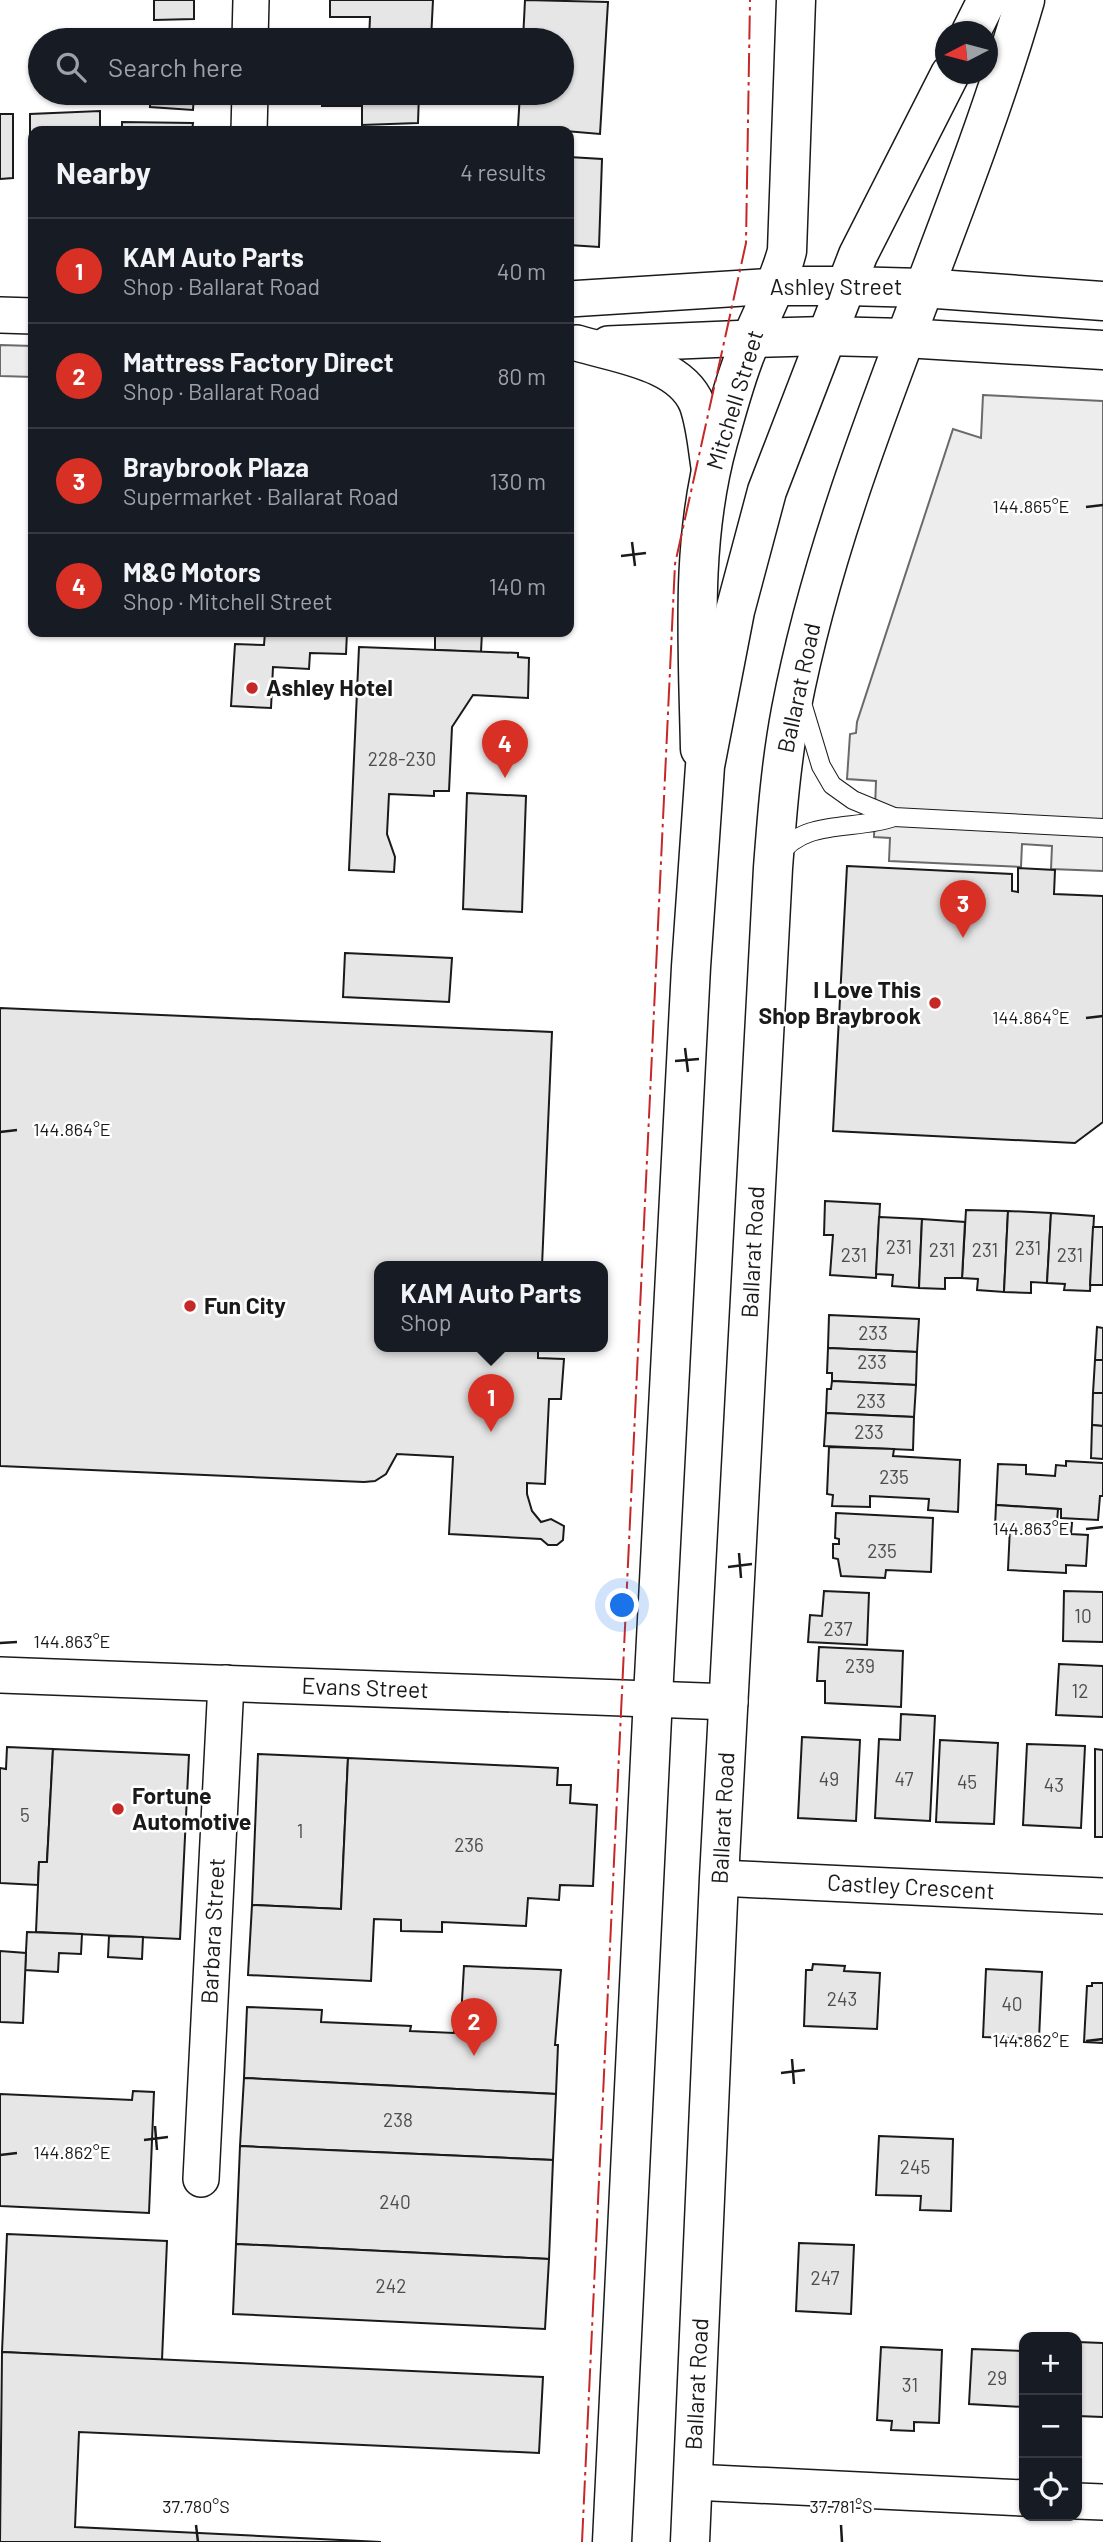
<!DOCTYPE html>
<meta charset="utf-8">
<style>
body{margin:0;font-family:Barlow,sans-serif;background:#20242c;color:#f1f3f6}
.controls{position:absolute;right:21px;bottom:21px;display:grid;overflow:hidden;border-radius:14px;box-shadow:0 2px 5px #0004}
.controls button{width:63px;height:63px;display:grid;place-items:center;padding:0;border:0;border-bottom:2px solid #363941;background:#171b24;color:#f1f3f6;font:35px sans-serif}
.compass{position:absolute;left:935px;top:21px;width:63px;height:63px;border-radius:50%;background:#171b24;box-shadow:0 2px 5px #0004;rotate:264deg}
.you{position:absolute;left:623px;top:1606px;width:24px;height:24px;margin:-18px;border:5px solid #fff;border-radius:50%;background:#1a73e8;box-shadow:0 0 0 10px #1a73e833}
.badge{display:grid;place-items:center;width:46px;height:46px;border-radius:50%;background:#d93025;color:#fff;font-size:23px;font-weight:700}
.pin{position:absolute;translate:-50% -58px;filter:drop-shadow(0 2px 4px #0008)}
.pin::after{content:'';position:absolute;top:37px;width:24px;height:21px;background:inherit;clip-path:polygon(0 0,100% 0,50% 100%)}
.popup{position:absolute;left:374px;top:1261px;width:234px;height:91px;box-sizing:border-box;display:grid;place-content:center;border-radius:14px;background:#171b24;filter:drop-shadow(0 2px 5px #0005);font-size:23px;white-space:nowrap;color:#9ea1a6}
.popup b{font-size:26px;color:#f1f3f6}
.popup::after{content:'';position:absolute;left:50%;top:100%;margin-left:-14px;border:14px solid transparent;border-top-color:#171b24}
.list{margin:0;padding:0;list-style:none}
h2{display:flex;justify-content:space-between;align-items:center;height:91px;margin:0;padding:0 28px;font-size:30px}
h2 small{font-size:23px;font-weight:400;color:#9ea1a6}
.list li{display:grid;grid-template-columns:46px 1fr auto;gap:21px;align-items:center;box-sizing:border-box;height:105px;padding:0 28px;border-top:2px solid #363941}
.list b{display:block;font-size:26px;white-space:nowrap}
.list p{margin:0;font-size:23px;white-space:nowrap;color:#9ea1a6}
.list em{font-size:23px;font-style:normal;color:#9ea1a6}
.icon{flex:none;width:38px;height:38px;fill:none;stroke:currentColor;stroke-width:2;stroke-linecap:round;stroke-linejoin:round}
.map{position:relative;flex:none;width:1103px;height:2542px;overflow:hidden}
.search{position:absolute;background:#171b24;box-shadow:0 2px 5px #0004;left:28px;top:28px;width:546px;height:77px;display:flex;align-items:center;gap:18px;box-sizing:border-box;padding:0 24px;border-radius:38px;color:#9ea1a6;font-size:26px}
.panel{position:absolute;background:#171b24;box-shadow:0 2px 5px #0004;left:28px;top:126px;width:546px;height:511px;border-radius:14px}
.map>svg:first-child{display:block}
</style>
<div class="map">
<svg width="1103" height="2542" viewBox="0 0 1103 2542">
<rect width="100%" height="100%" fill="#fff"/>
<g fill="#ededed" stroke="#6a6a6a" stroke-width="2">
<polygon points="0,345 33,346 33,377 0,376"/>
<polygon points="983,395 1103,401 1103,871 1051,869 1052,846 1022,844 1021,867 889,861 890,838 874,837 876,781 847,779 850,734 856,733 857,722 953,429 981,438"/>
</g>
<g fill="#e6e6e6" stroke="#1a1a1a" stroke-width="2">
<polygon points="154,0 194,0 194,19 154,20"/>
<polygon points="330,0 433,0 431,40 369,40 370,17 330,17"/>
<polygon points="525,0 608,2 600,134 518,127 520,93 562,93 562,40 523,40"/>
<polygon points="156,35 200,38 156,40"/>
<polygon points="151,93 194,93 193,110 150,107"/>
<polygon points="323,93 419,93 418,123 362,125 362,106 322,106"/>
<polygon points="100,111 100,131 33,131 33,185 30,185 30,114"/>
<polygon points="0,114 13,114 13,178 0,179"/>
<polygon points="122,122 193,123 192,131 122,131"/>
<polygon points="569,157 602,159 599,247 569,245"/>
<polygon points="265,632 347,632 346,654 310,653 309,669 273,667 271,708 231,706 235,644 264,645"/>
<polygon points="435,632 482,632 481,652 435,650"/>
<polygon points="359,647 518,653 518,657 529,658 528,698 473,695 452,727 449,791 434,791 434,796 389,794 387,834 395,857 394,872 349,870"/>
<polygon points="467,793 526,796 522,912 463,909"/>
<polygon points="847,866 1012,874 1012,891 1018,892 1018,868 1055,870 1054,894 1103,896 1103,1122 1075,1143 833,1131"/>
<polygon points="345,953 452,958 449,1002 343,997"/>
<polygon points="0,1008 552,1032 542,1266 379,1266 379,1346 538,1346 538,1358 564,1359 561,1399 549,1399 545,1484 527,1483 527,1494 532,1511 541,1522 551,1519 564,1526 563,1540 557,1545 548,1545 541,1539 449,1534 453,1457 397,1454 386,1474 375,1481 364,1482 0,1466"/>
<polygon points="825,1201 880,1204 876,1278 830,1275 833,1235 824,1235"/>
<polygon points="966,1210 1008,1211 1004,1292 977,1290 978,1279 962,1278"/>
<polygon points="1008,1211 1051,1213 1047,1283 1031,1282 1031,1293 1004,1292"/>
<polygon points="1051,1213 1094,1216 1090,1291 1064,1290 1065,1284 1047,1283"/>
<polygon points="879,1217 922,1219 919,1288 892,1286 893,1275 876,1274"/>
<polygon points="922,1219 965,1222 962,1278 945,1278 945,1289 919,1288"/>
<polygon points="1093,1227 1103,1227 1103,1285 1090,1285"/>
<polygon points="829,1315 919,1319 917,1352 828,1348"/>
<polygon points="1097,1327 1103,1328 1103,1360 1095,1360"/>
<polygon points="828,1348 917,1352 916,1385 832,1381 832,1373 827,1373"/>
<polygon points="1095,1360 1103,1360 1103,1393 1093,1393"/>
<polygon points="832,1381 916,1385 914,1417 826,1413 827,1389 831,1389"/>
<polygon points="1093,1393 1103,1393 1103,1426 1092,1425"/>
<polygon points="826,1413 914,1417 913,1450 824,1446"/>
<polygon points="1092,1425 1103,1426 1103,1459 1091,1458"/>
<polygon points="829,1447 894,1449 893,1456 960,1460 958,1512 928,1510 929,1499 870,1496 870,1507 832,1506 833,1495 827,1494"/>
<polygon points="1066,1461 1103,1463 1103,1496 1100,1496 1098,1520 1061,1518 1061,1509 996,1505 998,1464 1026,1465 1026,1474 1055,1476 1056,1465 1066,1466"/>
<polygon points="996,1505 1058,1509 1057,1522 1072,1523 1071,1534 1088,1535 1086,1566 1066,1565 1066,1573 1008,1570 1010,1527 995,1527"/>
<polygon points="836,1513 933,1518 931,1572 886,1570 885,1578 841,1576 838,1559 833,1558 833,1544 839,1544 839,1539 835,1538"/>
<polygon points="824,1591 869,1593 867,1645 808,1642 810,1615 822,1616"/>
<polygon points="1064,1591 1103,1592 1103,1642 1063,1641"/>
<polygon points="819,1647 903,1651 901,1707 825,1703 825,1681 817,1681"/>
<polygon points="1059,1664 1103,1666 1103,1717 1056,1715"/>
<polygon points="901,1714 935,1716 930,1821 875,1818 879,1739 900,1740"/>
<polygon points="802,1737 860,1740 856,1821 798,1818"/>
<polygon points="940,1740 998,1743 994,1824 936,1822"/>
<polygon points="1027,1744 1085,1746 1081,1828 1023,1825"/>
<polygon points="7,1747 53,1749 47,1862 39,1862 38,1885 0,1883 0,1768 6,1769"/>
<polygon points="53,1749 189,1755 180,1939 36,1932 39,1862 47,1862"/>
<polygon points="1095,1749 1103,1750 1103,1837 1095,1837"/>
<polygon points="258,1754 348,1758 341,1909 252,1905"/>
<polygon points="348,1758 558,1768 557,1785 571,1785 570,1803 597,1805 593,1886 560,1885 559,1900 528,1898 526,1926 442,1922 442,1932 401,1931 401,1920 374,1919 371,1981 248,1975 252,1905 341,1909"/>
<polygon points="27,1932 82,1934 81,1954 59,1953 58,1972 25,1970"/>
<polygon points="109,1936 143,1937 142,1959 108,1957"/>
<polygon points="0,1951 26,1953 23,2023 0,2022"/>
<polygon points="813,1964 845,1966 844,1971 880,1973 877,2029 804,2026 806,1970 812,1970"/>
<polygon points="464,1966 561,1970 555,2045 558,2045 556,2094 244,2078 247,2007 322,2010 321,2022 411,2026 410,2031 454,2033 454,2018 461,2018"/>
<polygon points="986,1969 1042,1972 1039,2039 983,2037"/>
<polygon points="1092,1983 1103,1983 1103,2043 1084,2042 1087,1986 1092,1986"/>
<polygon points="244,2078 556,2094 553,2160 240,2146"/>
<polygon points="133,2091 154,2092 149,2213 0,2206 0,2094 132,2100"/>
<polygon points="879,2136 953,2139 951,2211 920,2210 921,2196 876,2195"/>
<polygon points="240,2146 553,2160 549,2259 236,2244"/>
<polygon points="7,2234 167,2241 162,2360 2,2352"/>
<polygon points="799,2243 854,2245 851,2314 796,2311"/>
<polygon points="236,2244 549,2259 545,2329 233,2314"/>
<polygon points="1077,2342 1103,2343 1103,2417 1077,2416"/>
<polygon points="881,2347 942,2350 939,2423 914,2422 914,2431 891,2430 892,2421 877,2420"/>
<polygon points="972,2349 1024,2351 1024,2407 969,2404"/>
<polygon points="2,2352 543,2377 539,2453 79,2432 75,2527 381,2542 0,2542"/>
</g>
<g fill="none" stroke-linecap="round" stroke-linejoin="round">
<g stroke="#1a1a1a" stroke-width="20">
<g id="service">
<polyline points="802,703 821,766 832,785 853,800 894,817 1103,828"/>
<path d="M779,856C802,818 857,831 894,817"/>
</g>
</g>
<g stroke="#1a1a1a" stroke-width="38">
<g id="minor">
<polyline points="250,40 251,0"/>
<polyline points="249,131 250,93"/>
<polyline points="569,299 777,286"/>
<polyline points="0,315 33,316"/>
<path d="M577,343C615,355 680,362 697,404C705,426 706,451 710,473"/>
<polyline points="608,344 751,338"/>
<polyline points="0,1675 730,1702"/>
<polyline points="719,1878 1103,1896"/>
<polyline points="201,2179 226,1683"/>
<polyline points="693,2482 1024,2498"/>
<polyline points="1077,2501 1103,2502"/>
</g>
</g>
<g stroke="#1a1a1a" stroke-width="41">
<g id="primary">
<polyline points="777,286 846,286"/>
<polyline points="923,288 1103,301"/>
<polyline points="751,338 825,336"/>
<polyline points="905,338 1103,350"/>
<path d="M700,749C698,646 690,543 718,442C727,411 735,379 747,350C760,316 778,286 787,251L796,0"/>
</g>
</g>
<g stroke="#1a1a1a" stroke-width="41">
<g id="trunk">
<polyline points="971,32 987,0"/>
<polyline points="846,286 923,288"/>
<polyline points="825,336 905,338"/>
<polyline points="612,2542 653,1697 691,967 705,766 735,611 767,491 858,255 950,74"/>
<path d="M690,2542L719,1878L773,868C777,815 781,763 791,710C838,465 956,239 1025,0"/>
</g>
</g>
<use href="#service" stroke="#fff" stroke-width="18"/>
<use href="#minor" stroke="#fff" stroke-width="35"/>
<use href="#primary" stroke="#fff" stroke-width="38"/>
<use href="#trunk" stroke="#fff" stroke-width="38"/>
<polyline stroke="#c62828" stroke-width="2" stroke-dasharray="24 5 3.5 5" stroke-linecap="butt" points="582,2542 675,564 746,243 750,0"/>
</g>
<path fill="none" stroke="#1a1a1a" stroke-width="2.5" d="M1086,507L1103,505M632,542L635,566M621,556L646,553M1086,1018L1103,1016M685,1048L688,1072M675,1061L699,1059M0,1132L17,1130M1086,1529L1103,1527M739,1553L741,1578M728,1567L752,1564M0,1643L17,1642M1086,2041L1103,2039M792,2059L794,2084M781,2073L805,2070M155,2126L157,2150M144,2140L168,2137M0,2155L17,2153M196,2525L198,2542M841,2525L842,2542"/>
<g fill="#c62828" stroke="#fff" stroke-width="2.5">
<circle cx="252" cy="688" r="7"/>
<circle cx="935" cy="1003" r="7"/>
<circle cx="190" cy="1306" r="7"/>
<circle cx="118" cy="1809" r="7"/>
</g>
<g text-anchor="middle" stroke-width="5" stroke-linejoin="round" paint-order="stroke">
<g font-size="19" fill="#4d4d4d">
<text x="402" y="766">228-230</text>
<text x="899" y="1254">231</text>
<text x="1028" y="1255">231</text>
<text x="942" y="1257">231</text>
<text x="985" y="1257">231</text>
<text x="854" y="1262">231</text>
<text x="1070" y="1262">231</text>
<text x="873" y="1340">233</text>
<text x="872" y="1369">233</text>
<text x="871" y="1408">233</text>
<text x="869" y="1439">233</text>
<text x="894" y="1484">235</text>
<text x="882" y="1558">235</text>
<text x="1083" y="1623">10</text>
<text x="838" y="1636">237</text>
<text x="860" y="1673">239</text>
<text x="1080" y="1698">12</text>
<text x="829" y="1786">49</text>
<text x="904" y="1786">47</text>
<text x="967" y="1789">45</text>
<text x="1054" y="1792">43</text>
<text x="25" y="1822">5</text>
<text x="300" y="1838">1</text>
<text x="469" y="1852">236</text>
<text x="842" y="2006">243</text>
<text x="1012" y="2011">40</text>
<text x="398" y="2127">238</text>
<text x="915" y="2174">245</text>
<text x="395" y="2209">240</text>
<text x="825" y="2285">247</text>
<text x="391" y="2293">242</text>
<text x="997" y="2385">29</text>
<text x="910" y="2392">31</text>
</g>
<g font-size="23" fill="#1a1a1a" stroke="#fff">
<text x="836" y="295">Ashley Street</text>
<text transform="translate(735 400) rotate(-73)" y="8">Mitchell Street</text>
<text transform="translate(799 688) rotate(-78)" y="8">Ballarat Road</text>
<text transform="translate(753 1252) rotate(-87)" y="8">Ballarat Road</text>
<text transform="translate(365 1688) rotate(2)" y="8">Evans Street</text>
<text transform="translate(723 1818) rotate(-87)" y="8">Ballarat Road</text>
<text transform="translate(911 1887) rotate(3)" y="8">Castley Crescent</text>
<text transform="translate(213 1931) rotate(-87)" y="8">Barbara Street</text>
<text transform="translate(697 2384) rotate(-87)" y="8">Ballarat Road</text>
</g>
<g font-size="23" font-weight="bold" fill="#1a1a1a" stroke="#fff" text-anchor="start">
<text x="266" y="696">Ashley Hotel</text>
<text x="921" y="998" text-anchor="end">I Love This<tspan x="921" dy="26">Shop Braybrook</tspan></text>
<text x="204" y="1314">Fun City</text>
<text x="132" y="1804">Fortune<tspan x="132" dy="26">Automotive</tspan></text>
</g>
</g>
<g font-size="18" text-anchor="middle" fill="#1a1a1a" stroke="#fff" stroke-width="5" stroke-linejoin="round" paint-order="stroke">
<text x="1031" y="513">144.865°E</text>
<text x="1031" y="1024">144.864°E</text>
<text x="72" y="1136">144.864°E</text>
<text x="1031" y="1535">144.863°E</text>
<text x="72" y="1648">144.863°E</text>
<text x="1031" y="2047">144.862°E</text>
<text x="72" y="2159">144.862°E</text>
<text x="196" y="2513">37.780°S</text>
<text x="841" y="2513">37.781°S</text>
</g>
</svg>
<div class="controls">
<button>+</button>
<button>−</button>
<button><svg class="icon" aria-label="locate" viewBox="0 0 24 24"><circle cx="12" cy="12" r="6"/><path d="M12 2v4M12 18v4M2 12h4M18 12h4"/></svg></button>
</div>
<svg class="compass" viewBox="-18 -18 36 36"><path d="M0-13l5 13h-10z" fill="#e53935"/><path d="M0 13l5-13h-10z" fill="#9ea1a6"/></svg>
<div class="you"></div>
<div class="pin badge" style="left:491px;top:1432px">1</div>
<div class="popup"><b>KAM Auto Parts</b>Shop</div>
<div class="pin badge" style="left:474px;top:2056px">2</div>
<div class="pin badge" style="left:963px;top:938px">3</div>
<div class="pin badge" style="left:505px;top:778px">4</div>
<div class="search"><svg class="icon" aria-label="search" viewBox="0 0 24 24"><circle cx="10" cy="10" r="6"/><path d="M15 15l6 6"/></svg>Search here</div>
<section class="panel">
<h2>Nearby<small>4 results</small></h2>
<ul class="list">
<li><span class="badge">1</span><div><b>KAM Auto Parts</b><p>Shop · Ballarat Road</p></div><em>40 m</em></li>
<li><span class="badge">2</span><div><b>Mattress Factory Direct</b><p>Shop · Ballarat Road</p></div><em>80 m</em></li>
<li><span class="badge">3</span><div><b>Braybrook Plaza</b><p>Supermarket · Ballarat Road</p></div><em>130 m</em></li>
<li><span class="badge">4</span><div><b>M&amp;G Motors</b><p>Shop · Mitchell Street</p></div><em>140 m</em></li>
</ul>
</section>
</div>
